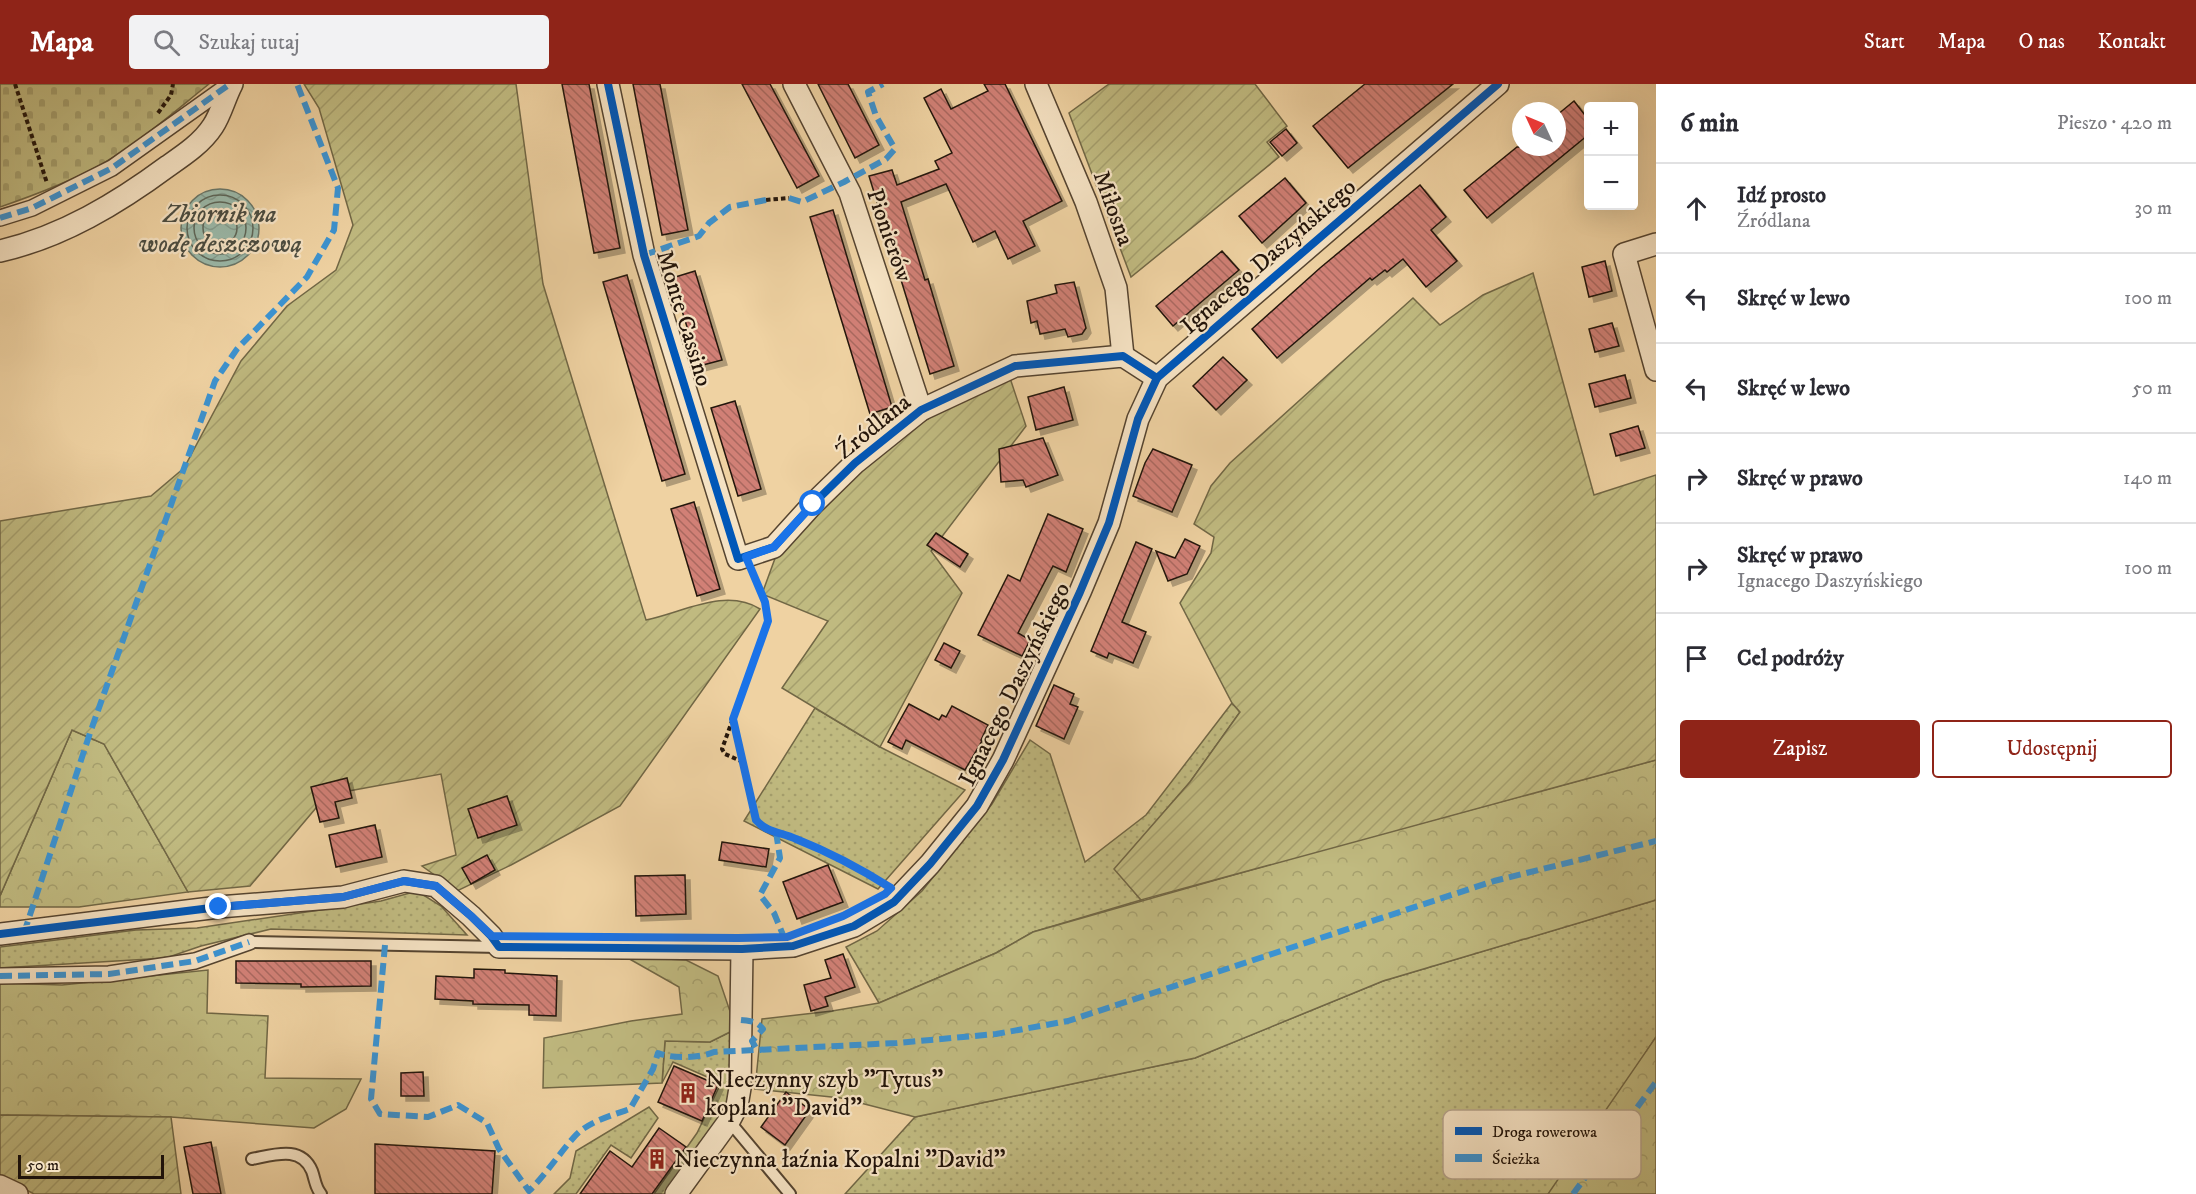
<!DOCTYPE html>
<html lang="pl">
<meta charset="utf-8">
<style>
body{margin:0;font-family:"IM FELL DW Pica",serif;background:#f2f2f3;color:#2b2b33}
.controls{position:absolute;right:18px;top:18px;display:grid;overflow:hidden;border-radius:6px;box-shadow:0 6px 24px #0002}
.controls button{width:54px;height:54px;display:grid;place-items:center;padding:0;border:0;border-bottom:2px solid #e1e1e2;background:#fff;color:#2b2b33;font:30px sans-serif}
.compass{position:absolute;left:1512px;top:18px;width:54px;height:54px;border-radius:50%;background:#fff;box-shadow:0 6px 24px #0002;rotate:314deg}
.scale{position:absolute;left:18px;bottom:15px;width:146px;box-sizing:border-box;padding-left:6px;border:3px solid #22140a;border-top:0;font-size:16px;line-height:21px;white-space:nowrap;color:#22140a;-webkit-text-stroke:4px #f5e2c3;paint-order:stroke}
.stop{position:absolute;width:18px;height:18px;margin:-14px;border:4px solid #1a73e8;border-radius:50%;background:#fff}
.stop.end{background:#1a73e8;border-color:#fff;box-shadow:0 2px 6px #0008}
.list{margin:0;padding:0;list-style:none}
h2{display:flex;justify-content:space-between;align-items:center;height:78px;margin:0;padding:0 24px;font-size:26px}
h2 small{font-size:20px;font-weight:400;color:#7c7c81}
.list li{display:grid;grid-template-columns:39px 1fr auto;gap:18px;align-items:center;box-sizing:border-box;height:90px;padding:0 24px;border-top:2px solid #e1e1e2}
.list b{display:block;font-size:22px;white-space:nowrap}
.list p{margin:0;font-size:20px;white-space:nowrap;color:#7c7c81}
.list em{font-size:20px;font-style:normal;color:#7c7c81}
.actions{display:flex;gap:12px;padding:18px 24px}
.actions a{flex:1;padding:14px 0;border:2px solid #8f2418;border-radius:6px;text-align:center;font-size:21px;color:#8f2418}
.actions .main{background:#8f2418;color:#fff}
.icon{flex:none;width:33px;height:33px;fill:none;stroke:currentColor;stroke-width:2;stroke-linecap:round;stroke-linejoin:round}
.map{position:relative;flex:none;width:1656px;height:1110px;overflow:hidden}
header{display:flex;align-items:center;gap:36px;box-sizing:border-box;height:84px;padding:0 30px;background:#8f2418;color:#fff}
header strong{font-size:28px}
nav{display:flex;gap:33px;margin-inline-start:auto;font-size:21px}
.search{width:420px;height:54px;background:#f2f2f3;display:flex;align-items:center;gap:15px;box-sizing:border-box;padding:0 21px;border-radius:6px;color:#7c7c81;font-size:22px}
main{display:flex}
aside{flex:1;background:#fff}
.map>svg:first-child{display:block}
</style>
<header>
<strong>Mapa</strong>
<div class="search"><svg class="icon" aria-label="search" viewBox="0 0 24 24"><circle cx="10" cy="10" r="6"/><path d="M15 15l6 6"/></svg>Szukaj tutaj</div>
<nav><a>Start</a><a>Mapa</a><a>O nas</a><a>Kontakt</a></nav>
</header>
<main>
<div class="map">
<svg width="1656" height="1110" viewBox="0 0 1656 1110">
<defs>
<pattern id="grass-dots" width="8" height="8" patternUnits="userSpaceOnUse" patternTransform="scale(1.5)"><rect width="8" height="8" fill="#c0ba80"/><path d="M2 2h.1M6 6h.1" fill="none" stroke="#a59f6d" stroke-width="1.8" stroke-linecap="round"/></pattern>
<pattern id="forest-crowns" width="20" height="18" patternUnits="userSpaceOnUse" patternTransform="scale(1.5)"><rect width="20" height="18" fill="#c0ba80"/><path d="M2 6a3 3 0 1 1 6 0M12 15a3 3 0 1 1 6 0" fill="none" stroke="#a59f6d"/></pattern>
<pattern id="cemetery-stones" width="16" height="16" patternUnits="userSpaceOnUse" patternTransform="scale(1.5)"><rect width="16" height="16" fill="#c0ba80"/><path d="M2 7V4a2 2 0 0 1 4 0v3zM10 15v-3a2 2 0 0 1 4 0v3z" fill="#a59f6d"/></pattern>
<pattern id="garden-furrows" width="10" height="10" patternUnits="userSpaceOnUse" patternTransform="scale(1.5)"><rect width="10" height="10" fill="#c0ba80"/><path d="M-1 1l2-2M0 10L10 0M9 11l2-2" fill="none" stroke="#a59f6d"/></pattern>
<pattern id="water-waves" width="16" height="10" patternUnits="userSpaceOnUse" patternTransform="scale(1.5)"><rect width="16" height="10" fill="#9ab7a7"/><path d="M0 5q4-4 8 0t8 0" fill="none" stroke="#849c8e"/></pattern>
<pattern id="building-back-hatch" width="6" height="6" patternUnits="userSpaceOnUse" patternTransform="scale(1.5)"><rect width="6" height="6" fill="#d18076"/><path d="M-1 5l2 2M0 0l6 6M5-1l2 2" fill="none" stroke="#a9685f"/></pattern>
<filter id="shadow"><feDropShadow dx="5" dy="5" stdDeviation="0" flood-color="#0004"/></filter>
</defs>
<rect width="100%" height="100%" fill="#efd2a2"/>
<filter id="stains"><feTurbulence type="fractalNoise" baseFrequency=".00333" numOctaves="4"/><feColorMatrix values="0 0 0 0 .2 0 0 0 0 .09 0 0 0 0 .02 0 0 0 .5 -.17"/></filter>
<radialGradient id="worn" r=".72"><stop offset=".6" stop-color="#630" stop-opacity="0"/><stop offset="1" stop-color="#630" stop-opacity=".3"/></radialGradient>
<g fill="url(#grass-dots)" stroke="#716745" stroke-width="1.5">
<polygon points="1232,619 1240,628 1190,698 1115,785 1141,816 1033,848 996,869 879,919 846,863 877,847 922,807 992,720 1030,656 1050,670 1085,778 1146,731"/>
<polygon points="815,624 880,663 965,706 878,805 744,737"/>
<polygon points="417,807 441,822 467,851 271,845 201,862 166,874 0,884 0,863 136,846 197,844 381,817"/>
<polygon points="1656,816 1656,953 1552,1110 845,1110 915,1033 1195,974 1383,897"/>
<polygon points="736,945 732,987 728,1001 732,1002 723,1028 668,1110 654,1110 697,1049 721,999 673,978 662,999 665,957 710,958"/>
<polygon points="649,1023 658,1034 631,1074 611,1061 576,1110 554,1110 570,1094 576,1067"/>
</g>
<g fill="url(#forest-crowns)" stroke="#716745" stroke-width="1.5">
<polygon points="72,646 104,660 188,808 79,823 0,823 0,812"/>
<polygon points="1656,676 1656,816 1383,897 1195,974 915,1033 841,1014 755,1005 762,935 832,927 879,919 996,869 1033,848 1314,768"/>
<polygon points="626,873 686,876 718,892 736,945 710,958 665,957 662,999 543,1004 544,954 631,937 682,930 679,903"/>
<polygon points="208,886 207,929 268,932 265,994 361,995 346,1025 314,1044 171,1033 0,1031 0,899 62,901"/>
<polygon points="1656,953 1656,1110 1548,1110"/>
</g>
<path fill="url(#cemetery-stones)" stroke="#716745" stroke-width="1.5" d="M0,0H209C175,27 140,58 102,80C70,98 35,111 0,123Z"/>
<g fill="url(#garden-furrows)" stroke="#716745" stroke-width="1.5">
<path d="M304,0H516L543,200L646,536C682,529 725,503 760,525L620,722L511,781L457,807L422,782L456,771L441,690L327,711L250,802L188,808L104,660L72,646L0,812V437L151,412L184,384L241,277L287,222L336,186L353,141L319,24Z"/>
<polygon points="1109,0 1255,0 1287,42 1267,58 1279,73 1131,193 1069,29"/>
<polygon points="1533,189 1594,411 1656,391 1656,676 1141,816 1114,785 1190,698 1240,628 1232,619 1180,519 1211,469 1214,453 1194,440 1211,402 1230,379 1413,214 1440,241 1483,211"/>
<polygon points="1009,291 1026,342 931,467 962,509 880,663 782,604 828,537 762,510 777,469 904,341"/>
<polygon points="0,1031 171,1033 181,1110 34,1110 0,1092"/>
</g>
<circle fill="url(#water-waves)" stroke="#6a7668" stroke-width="1.5" cx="220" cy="144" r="39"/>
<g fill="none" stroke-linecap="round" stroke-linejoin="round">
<g stroke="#5e6658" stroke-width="1.5">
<circle cx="220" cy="144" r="33"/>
<circle cx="220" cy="144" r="26"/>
<circle cx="220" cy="144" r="17"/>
</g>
</g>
<g fill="url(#building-back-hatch)" stroke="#22140a" stroke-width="1.5" filter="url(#shadow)">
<polygon points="562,0 589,0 620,164 594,169"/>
<polygon points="633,0 660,0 688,146 662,151"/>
<polygon points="742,0 770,0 819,92 797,104"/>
<polygon points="818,0 848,0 879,61 855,74"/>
<polygon points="984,0 1005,0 1062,117 1023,137 1035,162 1008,175 995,147 973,158 946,100 901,118 925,196 928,195 954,282 930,290 869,92 892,86 897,101 939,85 935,77 952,69 924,14 941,5 951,25 988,7"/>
<polygon points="1365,0 1453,0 1348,84 1313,42"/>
<polygon points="1574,17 1588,35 1588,51 1487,134 1464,106 1517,63 1557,63 1557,31"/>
<polygon points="1286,45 1297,59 1282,72 1270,58"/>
<polygon points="1285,94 1306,119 1262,159 1239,132"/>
<polygon points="1420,101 1446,133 1431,146 1457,177 1426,203 1403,175 1387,188 1385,186 1372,196 1370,194 1277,274 1252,245 1320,184"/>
<polygon points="833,126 892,323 870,330 810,133"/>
<polygon points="1222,167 1239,186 1173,242 1156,222"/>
<polygon points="1605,177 1612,207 1589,213 1582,183"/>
<polygon points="695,187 722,276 699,282 672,194"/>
<polygon points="627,191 685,390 662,397 603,198"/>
<polygon points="1074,198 1086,244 1082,250 1068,253 1065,245 1040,250 1037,237 1031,239 1027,217 1057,209 1055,201"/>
<polygon points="1612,239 1619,262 1595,268 1589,245"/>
<polygon points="1223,273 1247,296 1216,326 1193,302"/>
<polygon points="1625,291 1631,314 1595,323 1589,300"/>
<polygon points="1064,303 1073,336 1036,346 1028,313"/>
<polygon points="735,317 761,405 738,412 711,324"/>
<polygon points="1638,342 1645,364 1616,372 1610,350"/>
<polygon points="1043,354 1058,391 1026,403 1023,396 1001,398 999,365"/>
<polygon points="1153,365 1192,381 1172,428 1133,412 1145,379"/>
<polygon points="694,418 720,505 697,512 671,425"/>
<polygon points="1048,430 1083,445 1066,488 1053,482 1018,549 1030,556 1022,572 978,551 1008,491 1020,497"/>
<polygon points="936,449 968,470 960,483 927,461"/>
<polygon points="1185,455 1200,462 1187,490 1168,497 1156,467 1175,474"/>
<polygon points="1136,458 1152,465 1122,538 1146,548 1133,579 1109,569 1107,574 1091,567"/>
<polygon points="944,559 960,567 951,584 935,576"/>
<polygon points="1054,601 1074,610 1070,620 1078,623 1064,655 1036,642"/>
<polygon points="909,620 939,636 942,631 946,633 952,622 988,641 981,656 982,657 965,686 906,656 902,665 888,658"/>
<polygon points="347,694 352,714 335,718 339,734 320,738 311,703"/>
<polygon points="507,712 517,741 478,754 468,725"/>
<polygon points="375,741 382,773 336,783 329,751"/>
<polygon points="722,758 769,765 766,783 719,776"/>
<polygon points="487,771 495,786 471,800 462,784"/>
<polygon points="828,781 843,818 797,835 783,798"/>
<polygon points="685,791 686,830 636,832 635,792"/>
<polygon points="843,870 855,903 825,913 828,922 811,927 804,901 831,894 825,876"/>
<polygon points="236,877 371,877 371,902 301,903 301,900 236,899"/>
<polygon points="474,885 505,886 505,889 557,892 556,932 529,931 529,921 473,920 473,917 435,915 436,892 474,894"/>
<polygon points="674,982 718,1001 702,1037 658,1018"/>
<polygon points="423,988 424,1012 401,1012 401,989"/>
<polygon points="786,1008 810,1026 785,1061 761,1043"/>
<polygon points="659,1044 686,1063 652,1110 580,1110 610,1067 632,1083"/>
<polygon points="211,1058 221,1110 193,1110 184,1063"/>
<polygon points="375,1060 495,1067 492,1110 375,1110"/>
</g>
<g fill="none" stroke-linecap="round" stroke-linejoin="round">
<g stroke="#554430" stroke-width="14">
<g id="service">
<polyline points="249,858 499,863"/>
<polyline points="729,1037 790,1110"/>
<path d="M252,1075C274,1071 301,1061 312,1087C315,1095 315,1103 321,1110"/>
</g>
</g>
<g stroke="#554430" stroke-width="18">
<g id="pedestrian">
<polyline points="0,134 32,124 112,84 230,0"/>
<polyline points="0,892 109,890 195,877 249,858"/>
</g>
</g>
<g stroke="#554430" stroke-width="24">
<g id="minor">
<polyline points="608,0 644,171 738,475 774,463 813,420 855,379 921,326 1015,282 1123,272 1157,294"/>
<polyline points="794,0 850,109 921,326"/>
<polyline points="1036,0 1086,118 1116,204 1123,272"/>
<polyline points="1656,160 1624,170 1656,286"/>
<path d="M0,167C62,153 118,119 168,82C184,71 202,59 213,42C221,30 225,13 232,0"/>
<polyline points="0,850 219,823 343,813 404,797 436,802 471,832 491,852 499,863 742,865 793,862 854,842 894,818 930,780 977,722 1003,676 1080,508 1109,439 1138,335 1157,294 1498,0"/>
<polyline points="0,1102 17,1110"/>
<polyline points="676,1110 729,1037 737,1022 740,1004 742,865"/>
</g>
</g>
<g stroke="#22140a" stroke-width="4" stroke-dasharray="4.5 3" stroke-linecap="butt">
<polyline points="15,0 47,99"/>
<polyline points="158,29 171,11 173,0"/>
<polyline points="766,116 789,114"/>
<path d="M733,635L756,736C768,749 782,748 798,755C828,768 859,784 887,801"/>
<polyline points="743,678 725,670 722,665 768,537 765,518 753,490"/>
</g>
<use href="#service" stroke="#f5e2c3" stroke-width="10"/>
<use href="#pedestrian" stroke="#f5e2c3" stroke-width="15"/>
<use href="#minor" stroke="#f5e2c3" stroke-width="21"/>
<g stroke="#3b93d2" stroke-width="6" stroke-dasharray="12 6" stroke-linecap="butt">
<polyline points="789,114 802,118 844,98 886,75 895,65 876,32 868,8 883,0"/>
<polyline points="0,134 32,124 112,84 230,0"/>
<polyline points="644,171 699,152 709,139 730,123 766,116"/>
<polyline points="776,748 780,774 760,811 774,829 788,863"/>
<polyline points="24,849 90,649 215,297 237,265 307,193 334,146 338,104 297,0"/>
<path d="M385,861L371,1015L380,1030L428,1033L458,1021L487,1039L499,1065L529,1107C546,1090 559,1070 575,1052C588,1038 612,1031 630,1025L653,985L658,969C672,975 700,974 714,968L897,959L996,950L1068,937L1494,797L1656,757"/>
<polyline points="0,892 109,890 195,877 249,858"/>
<path d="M741,936C750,937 757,937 763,945L752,957L757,966H761"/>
<polyline points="1573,1110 1656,998"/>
</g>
<g stroke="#f5e2c3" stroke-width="11">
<g id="cycleway">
<polyline points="608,0 644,171 738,475 774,463 813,420 855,379 921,326 1015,282 1123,272 1157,294"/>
<polyline points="0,850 219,823 343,813 404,797 436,802 471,832 491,852 499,863 742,865 793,862 854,842 894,818 930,780 977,722 1003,676 1080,508 1109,439 1138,335 1157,294 1498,0"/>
</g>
</g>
<use href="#cycleway" stroke="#0057b8" stroke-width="8"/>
</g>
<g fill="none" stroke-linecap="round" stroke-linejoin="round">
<path stroke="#1a73e8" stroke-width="8" d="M219,823L343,813L404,797L436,802L471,832L492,852L738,854L787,853L843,832L885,810L891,804C861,785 829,768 796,755C781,748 767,749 756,736L733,635L768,537L765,518L746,473L774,463L813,420"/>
</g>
<defs>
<g id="building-bare" transform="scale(1.62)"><path d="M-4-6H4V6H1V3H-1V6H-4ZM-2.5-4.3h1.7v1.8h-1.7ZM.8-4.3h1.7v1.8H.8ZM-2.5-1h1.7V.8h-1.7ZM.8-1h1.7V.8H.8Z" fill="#8f2418" stroke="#f5e2c3" stroke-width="2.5" paint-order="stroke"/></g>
</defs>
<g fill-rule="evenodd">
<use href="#building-bare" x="688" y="1009"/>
<use href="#building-bare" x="657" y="1075"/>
</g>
<g text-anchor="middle" stroke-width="4.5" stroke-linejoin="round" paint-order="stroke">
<g font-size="24" fill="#22140a" stroke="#f5e2c3">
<text transform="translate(1114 124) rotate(70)" y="8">Miłosna</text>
<text transform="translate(890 151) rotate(71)" y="8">Pionierów</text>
<text transform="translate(1268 172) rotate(-41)" y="8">Ignacego Daszyńskiego</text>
<text transform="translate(685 234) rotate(73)" y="8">Monte Cassino</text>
<text transform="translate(873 342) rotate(-39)" y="8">Źródlana</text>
<text transform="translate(1014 600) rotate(-64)" y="8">Ignacego Daszyńskiego</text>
</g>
<g font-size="24" fill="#22140a" stroke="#f5e2c3" text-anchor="start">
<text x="705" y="1003">NIeczynny szyb "Tytus"<tspan x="705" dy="28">koplani "David"</tspan></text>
<text x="674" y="1083">Nieczynna łaźnia Kopalni "David"</text>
</g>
<g font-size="26" font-style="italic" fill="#4c4d41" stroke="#f5e2c3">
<text x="220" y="138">Zbiornik na<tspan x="220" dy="30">wodę deszczową</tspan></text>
</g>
</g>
<rect x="1443" y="1026" width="198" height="69" rx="9" fill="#f5e2c3" stroke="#b6a48c" stroke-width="1.5"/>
<rect x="1455" y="1043" width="27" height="8" fill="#0057b8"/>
<rect x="1455" y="1070" width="27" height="8" fill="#3b93d2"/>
<g font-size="16" fill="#22140a">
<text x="1492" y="1053">Droga rowerowa</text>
<text x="1492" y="1080">Ścieżka</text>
</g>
<rect width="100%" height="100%" filter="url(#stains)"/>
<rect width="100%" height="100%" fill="url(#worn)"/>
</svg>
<div class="controls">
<button>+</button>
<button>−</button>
</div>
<svg class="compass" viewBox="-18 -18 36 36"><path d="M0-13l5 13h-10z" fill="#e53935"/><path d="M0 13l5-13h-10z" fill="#7c7c81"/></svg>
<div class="scale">50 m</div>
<div class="stop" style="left:813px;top:420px"></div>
<div class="stop end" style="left:219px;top:823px"></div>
</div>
<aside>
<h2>6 min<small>Pieszo · 420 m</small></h2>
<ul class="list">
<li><svg class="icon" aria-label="ahead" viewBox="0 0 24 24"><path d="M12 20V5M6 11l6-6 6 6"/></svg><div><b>Idź prosto</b><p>Źródlana</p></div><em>30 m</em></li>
<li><svg class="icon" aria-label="left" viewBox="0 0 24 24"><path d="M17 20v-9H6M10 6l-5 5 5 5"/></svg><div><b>Skręć w lewo</b></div><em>100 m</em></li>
<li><svg class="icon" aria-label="left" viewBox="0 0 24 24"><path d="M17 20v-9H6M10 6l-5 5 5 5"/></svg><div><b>Skręć w lewo</b></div><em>50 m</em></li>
<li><svg class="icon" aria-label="right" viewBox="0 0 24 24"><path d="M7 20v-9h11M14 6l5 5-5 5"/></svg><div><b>Skręć w prawo</b></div><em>140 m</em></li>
<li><svg class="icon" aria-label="right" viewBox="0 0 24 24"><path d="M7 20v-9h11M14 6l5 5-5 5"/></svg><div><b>Skręć w prawo</b><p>Ignacego Daszyńskiego</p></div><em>100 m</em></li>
<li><svg class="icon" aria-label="arrive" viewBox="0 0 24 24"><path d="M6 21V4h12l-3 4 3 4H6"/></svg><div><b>Cel podróży</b></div></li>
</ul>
<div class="actions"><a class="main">Zapisz</a><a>Udostępnij</a></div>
</aside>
</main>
